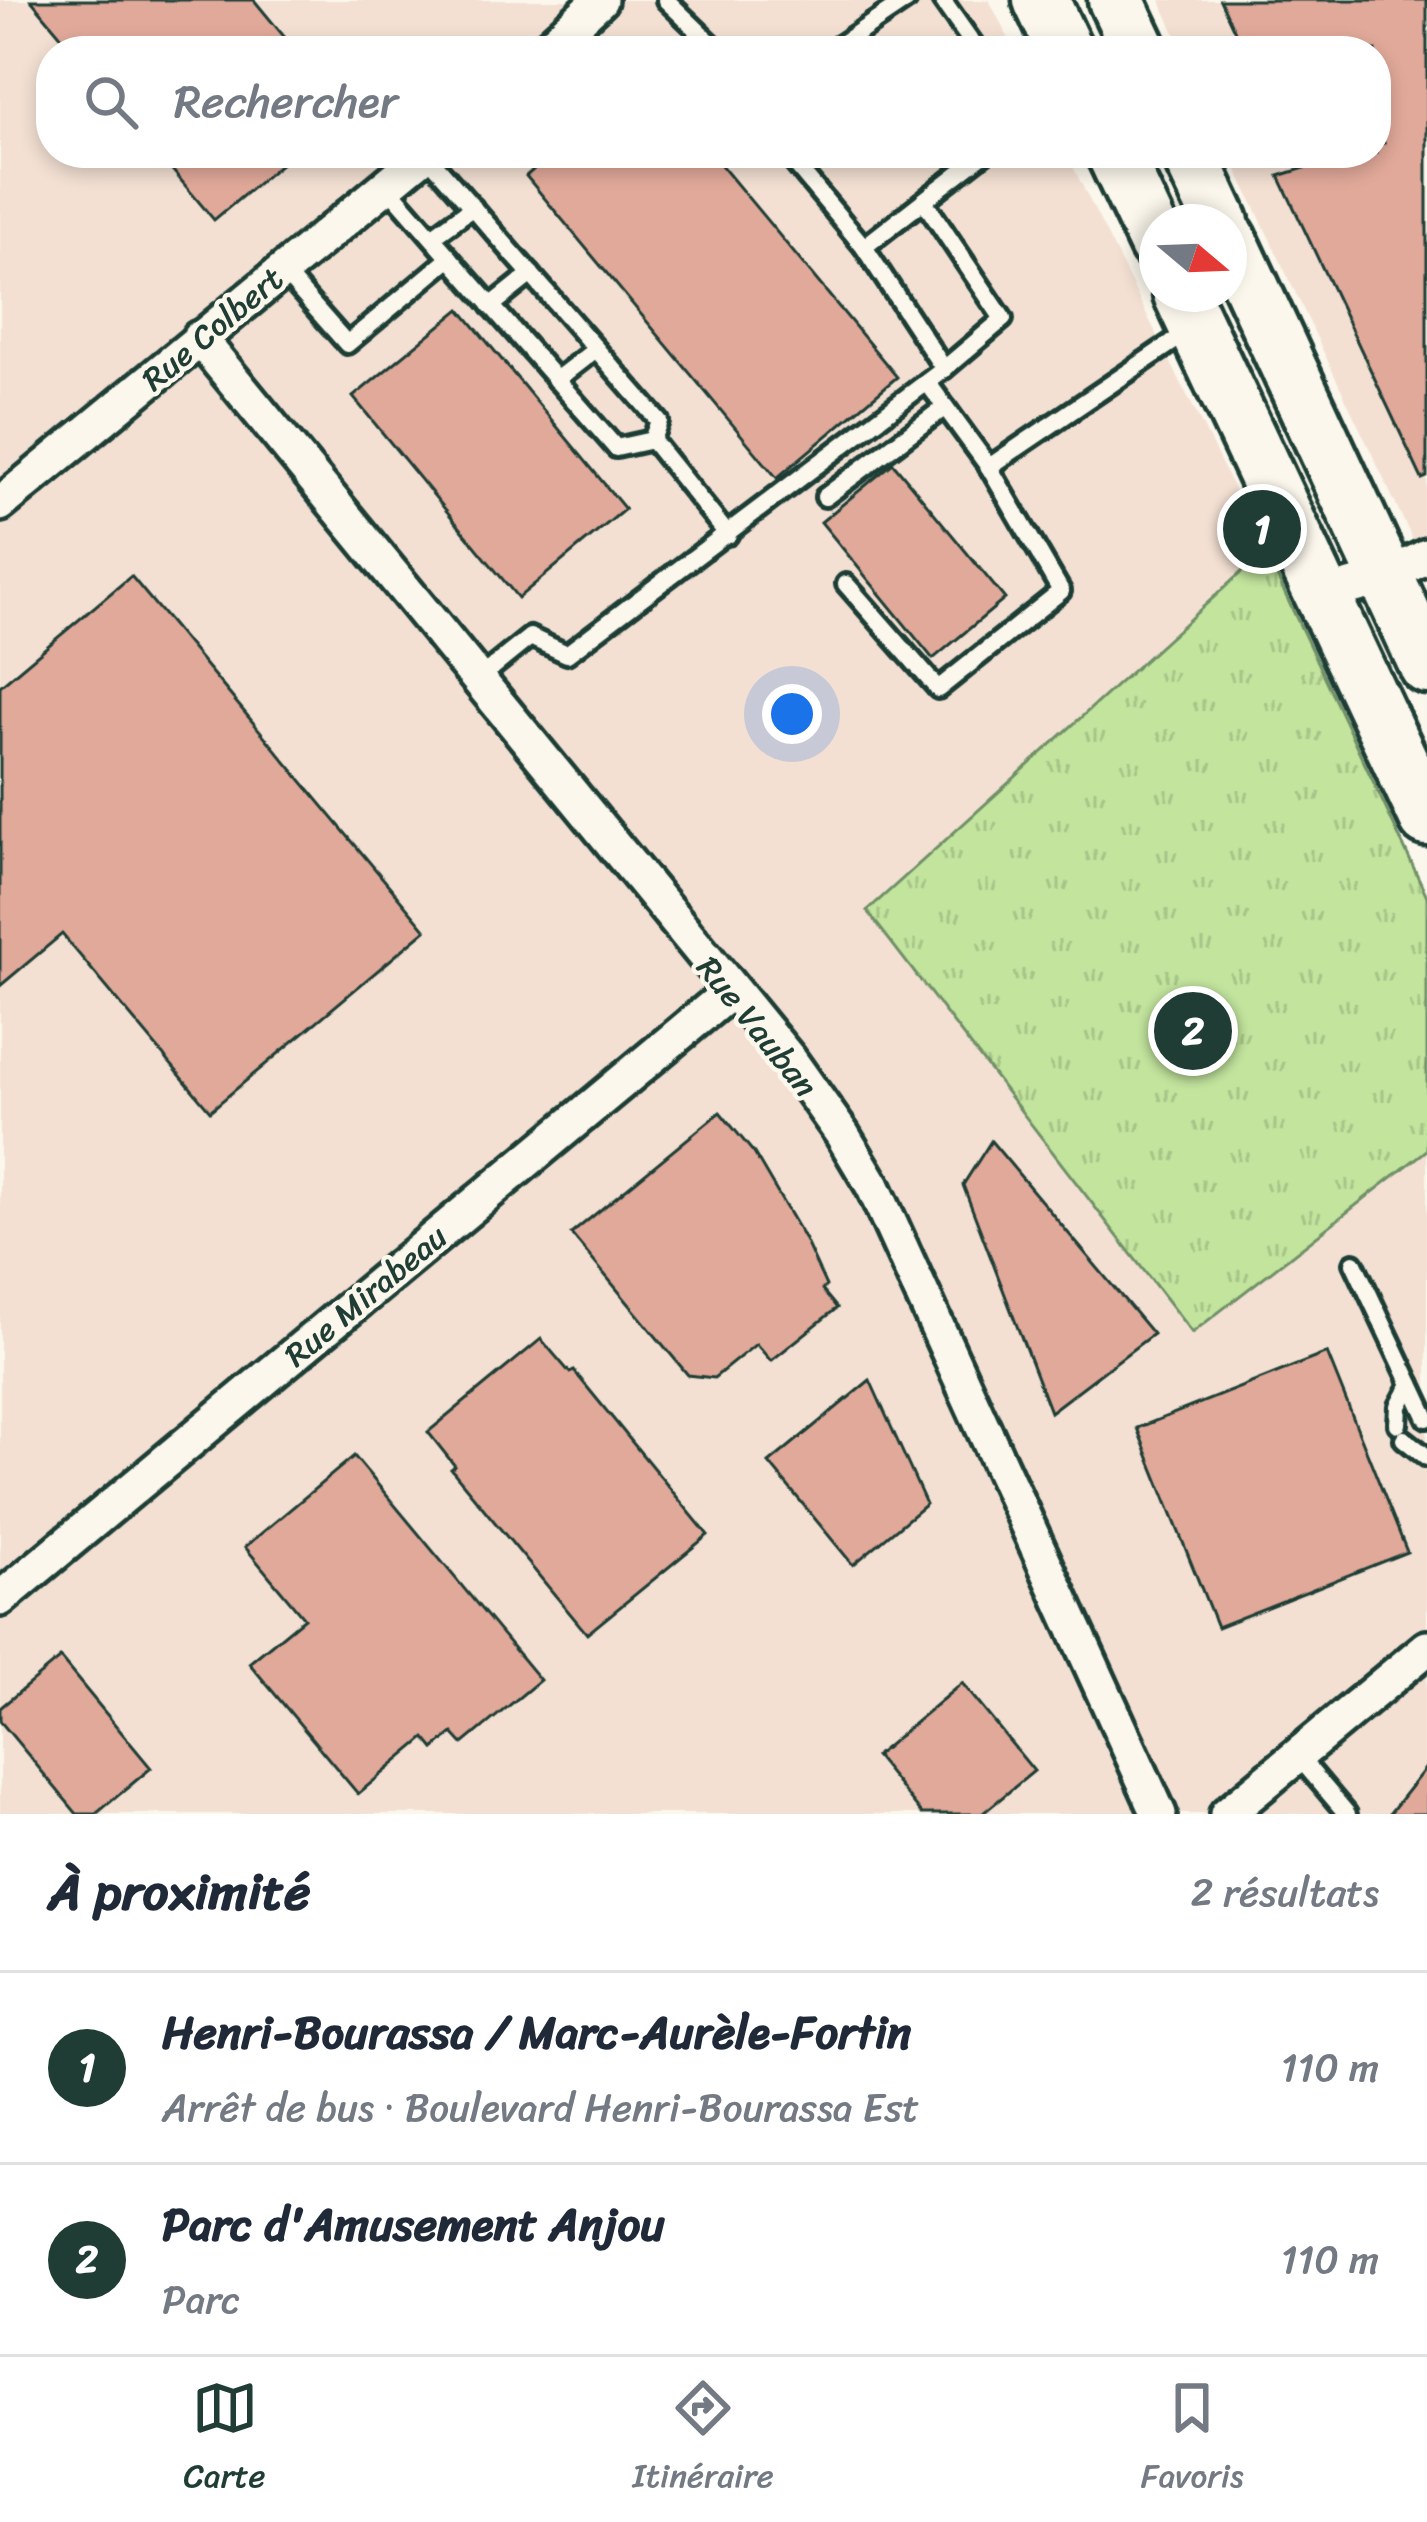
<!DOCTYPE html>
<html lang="fr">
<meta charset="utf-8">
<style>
body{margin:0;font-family:Sriracha,sans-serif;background:#f6f6f7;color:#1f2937}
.compass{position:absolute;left:1139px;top:204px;width:108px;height:108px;border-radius:50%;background:#fff;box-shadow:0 6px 18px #0003;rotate:109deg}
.you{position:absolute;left:792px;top:714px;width:42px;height:42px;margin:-30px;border:9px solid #fff;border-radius:50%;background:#1a73e8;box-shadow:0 0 0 18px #1a73e833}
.badge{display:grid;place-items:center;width:78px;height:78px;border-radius:50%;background:#1f3d34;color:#fff;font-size:39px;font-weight:700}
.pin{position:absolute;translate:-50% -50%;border:6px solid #fff;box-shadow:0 3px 12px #0006}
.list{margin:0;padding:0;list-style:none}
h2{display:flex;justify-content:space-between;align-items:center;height:156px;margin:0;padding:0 48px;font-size:51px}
h2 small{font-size:39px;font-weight:400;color:#747a83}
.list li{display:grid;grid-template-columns:78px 1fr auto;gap:36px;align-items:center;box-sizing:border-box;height:192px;padding:0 48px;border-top:3px solid #e0e1e3}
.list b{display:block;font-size:45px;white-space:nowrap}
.list p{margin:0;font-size:39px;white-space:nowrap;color:#747a83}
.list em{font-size:39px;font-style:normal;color:#747a83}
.icon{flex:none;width:66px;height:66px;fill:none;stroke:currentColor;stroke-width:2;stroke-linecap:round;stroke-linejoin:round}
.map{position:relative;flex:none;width:1427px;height:1814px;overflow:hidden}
.search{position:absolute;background:#fff;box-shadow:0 6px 18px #0003;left:36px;right:36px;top:36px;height:132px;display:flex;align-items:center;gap:30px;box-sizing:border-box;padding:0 42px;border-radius:48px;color:#747a83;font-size:45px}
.sheet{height:540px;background:#fff}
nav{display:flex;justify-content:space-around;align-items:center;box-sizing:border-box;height:168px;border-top:3px solid #e0e1e3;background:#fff;font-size:33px;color:#747a83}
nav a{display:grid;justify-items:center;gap:6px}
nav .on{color:#1f3d34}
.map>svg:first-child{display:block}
</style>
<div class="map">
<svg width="1427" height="1814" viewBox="0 0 1427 1814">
<defs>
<pattern id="park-tufts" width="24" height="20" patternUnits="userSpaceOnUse" patternTransform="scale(3)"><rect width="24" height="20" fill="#c2e49d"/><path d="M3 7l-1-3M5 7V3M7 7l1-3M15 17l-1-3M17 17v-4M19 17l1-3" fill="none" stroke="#a6c488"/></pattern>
</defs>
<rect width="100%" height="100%" fill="#fbf7ec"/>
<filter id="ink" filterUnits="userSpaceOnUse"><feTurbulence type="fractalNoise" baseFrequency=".00833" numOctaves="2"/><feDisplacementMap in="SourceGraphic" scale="24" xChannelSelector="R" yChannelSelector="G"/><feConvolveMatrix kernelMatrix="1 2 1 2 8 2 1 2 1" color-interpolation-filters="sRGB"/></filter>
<g filter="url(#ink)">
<g fill="#f3e0d3">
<polygon points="0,0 989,0 1015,51 51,51 51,153 1066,153 1265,551 868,912 1192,1333 1427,1150 1427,1814 0,1814"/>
<polygon points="1160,0 1427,0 1427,570 1229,153 1376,153 1376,51 1183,51"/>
</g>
<polygon fill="url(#park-tufts)" stroke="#709068" stroke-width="3" points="1265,551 1427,896 1427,1150 1192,1333 867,911"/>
<g fill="#e1a99a" stroke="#1f3d34" stroke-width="3">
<polygon points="31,0 254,0 296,51 74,51"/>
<polygon points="1220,0 1427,0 1427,477 1422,479 1279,176 1352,153 1376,153 1376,145 1384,143 1376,127 1376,51 1244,51"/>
<polygon points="158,153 294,153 214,220"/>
<polygon points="553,153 711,153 897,377 777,478 526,176"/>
<polygon points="460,309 625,509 518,598 353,397"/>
<polygon points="893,463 1005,599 933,659 821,522"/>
<polygon points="131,576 426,930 210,1111 62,934 0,986 0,686"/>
<polygon points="720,1112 754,1153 805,1240 826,1286 822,1290 837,1308 771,1361 756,1344 714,1378 688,1375 571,1234"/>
<polygon points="991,1141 1153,1334 1050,1412 963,1185"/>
<polygon points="541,1339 570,1373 574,1371 708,1535 587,1634 451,1469 455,1466 428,1432"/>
<polygon points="1327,1353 1407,1552 1217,1627 1137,1428"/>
<polygon points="870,1380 926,1504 853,1565 769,1463"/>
<polygon points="354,1456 540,1680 463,1744 453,1733 434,1749 425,1738 358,1794 249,1663 304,1618 245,1547"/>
<polygon points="60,1658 151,1768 96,1814 77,1814 0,1721 0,1708"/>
<polygon points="962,1683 1034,1771 982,1814 922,1814 875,1756"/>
<polygon points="1427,1766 1427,1814 1389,1814"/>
</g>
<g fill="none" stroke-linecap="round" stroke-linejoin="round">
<g stroke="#1f3d34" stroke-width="26">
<g id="service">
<polyline points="666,0 719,51"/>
<polyline points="942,0 978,51"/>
<polyline points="831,51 907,0"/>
<polyline points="425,153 659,421 652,440"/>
<polyline points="786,153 864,247 985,153"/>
<polyline points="386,185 616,448 652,440 728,535"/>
<polyline points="432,237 473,207"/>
<polyline points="864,247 944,369 1003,319 924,201"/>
<polyline points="282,270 347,344 450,258"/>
<polyline points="491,306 531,274"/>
<polyline points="556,380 596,349"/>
<polyline points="927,382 989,467 1189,331"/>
<polyline points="825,497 945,407"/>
<polyline points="846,584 938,689 1061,591 989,467"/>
<polyline points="478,679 530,637 567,654 944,369"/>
<polyline points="1354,1263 1427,1418"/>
<polyline points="1398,1424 1399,1406 1411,1384"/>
<polyline points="1404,1439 1427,1457"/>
<polyline points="1298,1756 1347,1814"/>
</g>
</g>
<g stroke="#1f3d34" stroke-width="42">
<g id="minor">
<polyline points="544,51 600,0"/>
<polyline points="199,338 789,1059 842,1134 873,1186 1159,1814"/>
<polyline points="0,504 426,153"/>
<polyline points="1322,595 1384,578 1427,556"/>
<polyline points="0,1599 731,991"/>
<polyline points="1227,1814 1427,1648"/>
</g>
</g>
<g stroke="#1f3d34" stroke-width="63">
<g id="primary">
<polyline points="1041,0 1065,51"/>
<polyline points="1116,0 1140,51"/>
<polyline points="1114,153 1157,244"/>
<polyline points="1189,153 1221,222"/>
<polyline points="1229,239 1427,666"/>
<polyline points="1181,294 1427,818"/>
</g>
</g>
<use href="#service" stroke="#fbf7ec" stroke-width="16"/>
<use href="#minor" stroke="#fbf7ec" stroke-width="33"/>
<use href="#primary" stroke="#fbf7ec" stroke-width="54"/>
</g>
</g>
<g text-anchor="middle" stroke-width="9" stroke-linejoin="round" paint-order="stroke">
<g font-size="33" fill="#1f3d34" stroke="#fbf7ec">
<text transform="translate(212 328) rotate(-40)" y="12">Rue Colbert</text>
<text transform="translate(758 1026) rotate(51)" y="12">Rue Vauban</text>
<text transform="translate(365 1295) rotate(-40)" y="12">Rue Mirabeau</text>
</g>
</g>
</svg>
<svg class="compass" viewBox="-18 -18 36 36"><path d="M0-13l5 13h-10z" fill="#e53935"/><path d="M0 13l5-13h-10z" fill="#747a83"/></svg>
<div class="you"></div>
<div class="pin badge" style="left:1262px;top:529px">1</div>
<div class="pin badge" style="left:1193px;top:1031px">2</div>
<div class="search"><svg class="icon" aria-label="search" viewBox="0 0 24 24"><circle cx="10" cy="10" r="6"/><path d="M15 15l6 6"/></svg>Rechercher</div>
</div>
<section class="sheet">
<h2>À proximité<small>2 résultats</small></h2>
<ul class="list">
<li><span class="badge">1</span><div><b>Henri-Bourassa / Marc-Aurèle-Fortin</b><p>Arrêt de bus · Boulevard Henri-Bourassa Est</p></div><em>110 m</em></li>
<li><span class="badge">2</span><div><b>Parc d'Amusement Anjou</b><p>Parc</p></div><em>110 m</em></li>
</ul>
</section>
<nav>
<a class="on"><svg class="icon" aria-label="map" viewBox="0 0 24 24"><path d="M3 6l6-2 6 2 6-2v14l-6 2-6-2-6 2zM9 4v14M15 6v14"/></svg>Carte</a>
<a><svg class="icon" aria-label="directions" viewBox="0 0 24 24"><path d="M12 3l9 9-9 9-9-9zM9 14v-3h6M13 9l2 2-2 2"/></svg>Itinéraire</a>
<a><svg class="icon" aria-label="saved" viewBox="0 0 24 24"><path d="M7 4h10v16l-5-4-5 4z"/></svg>Favoris</a>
</nav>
